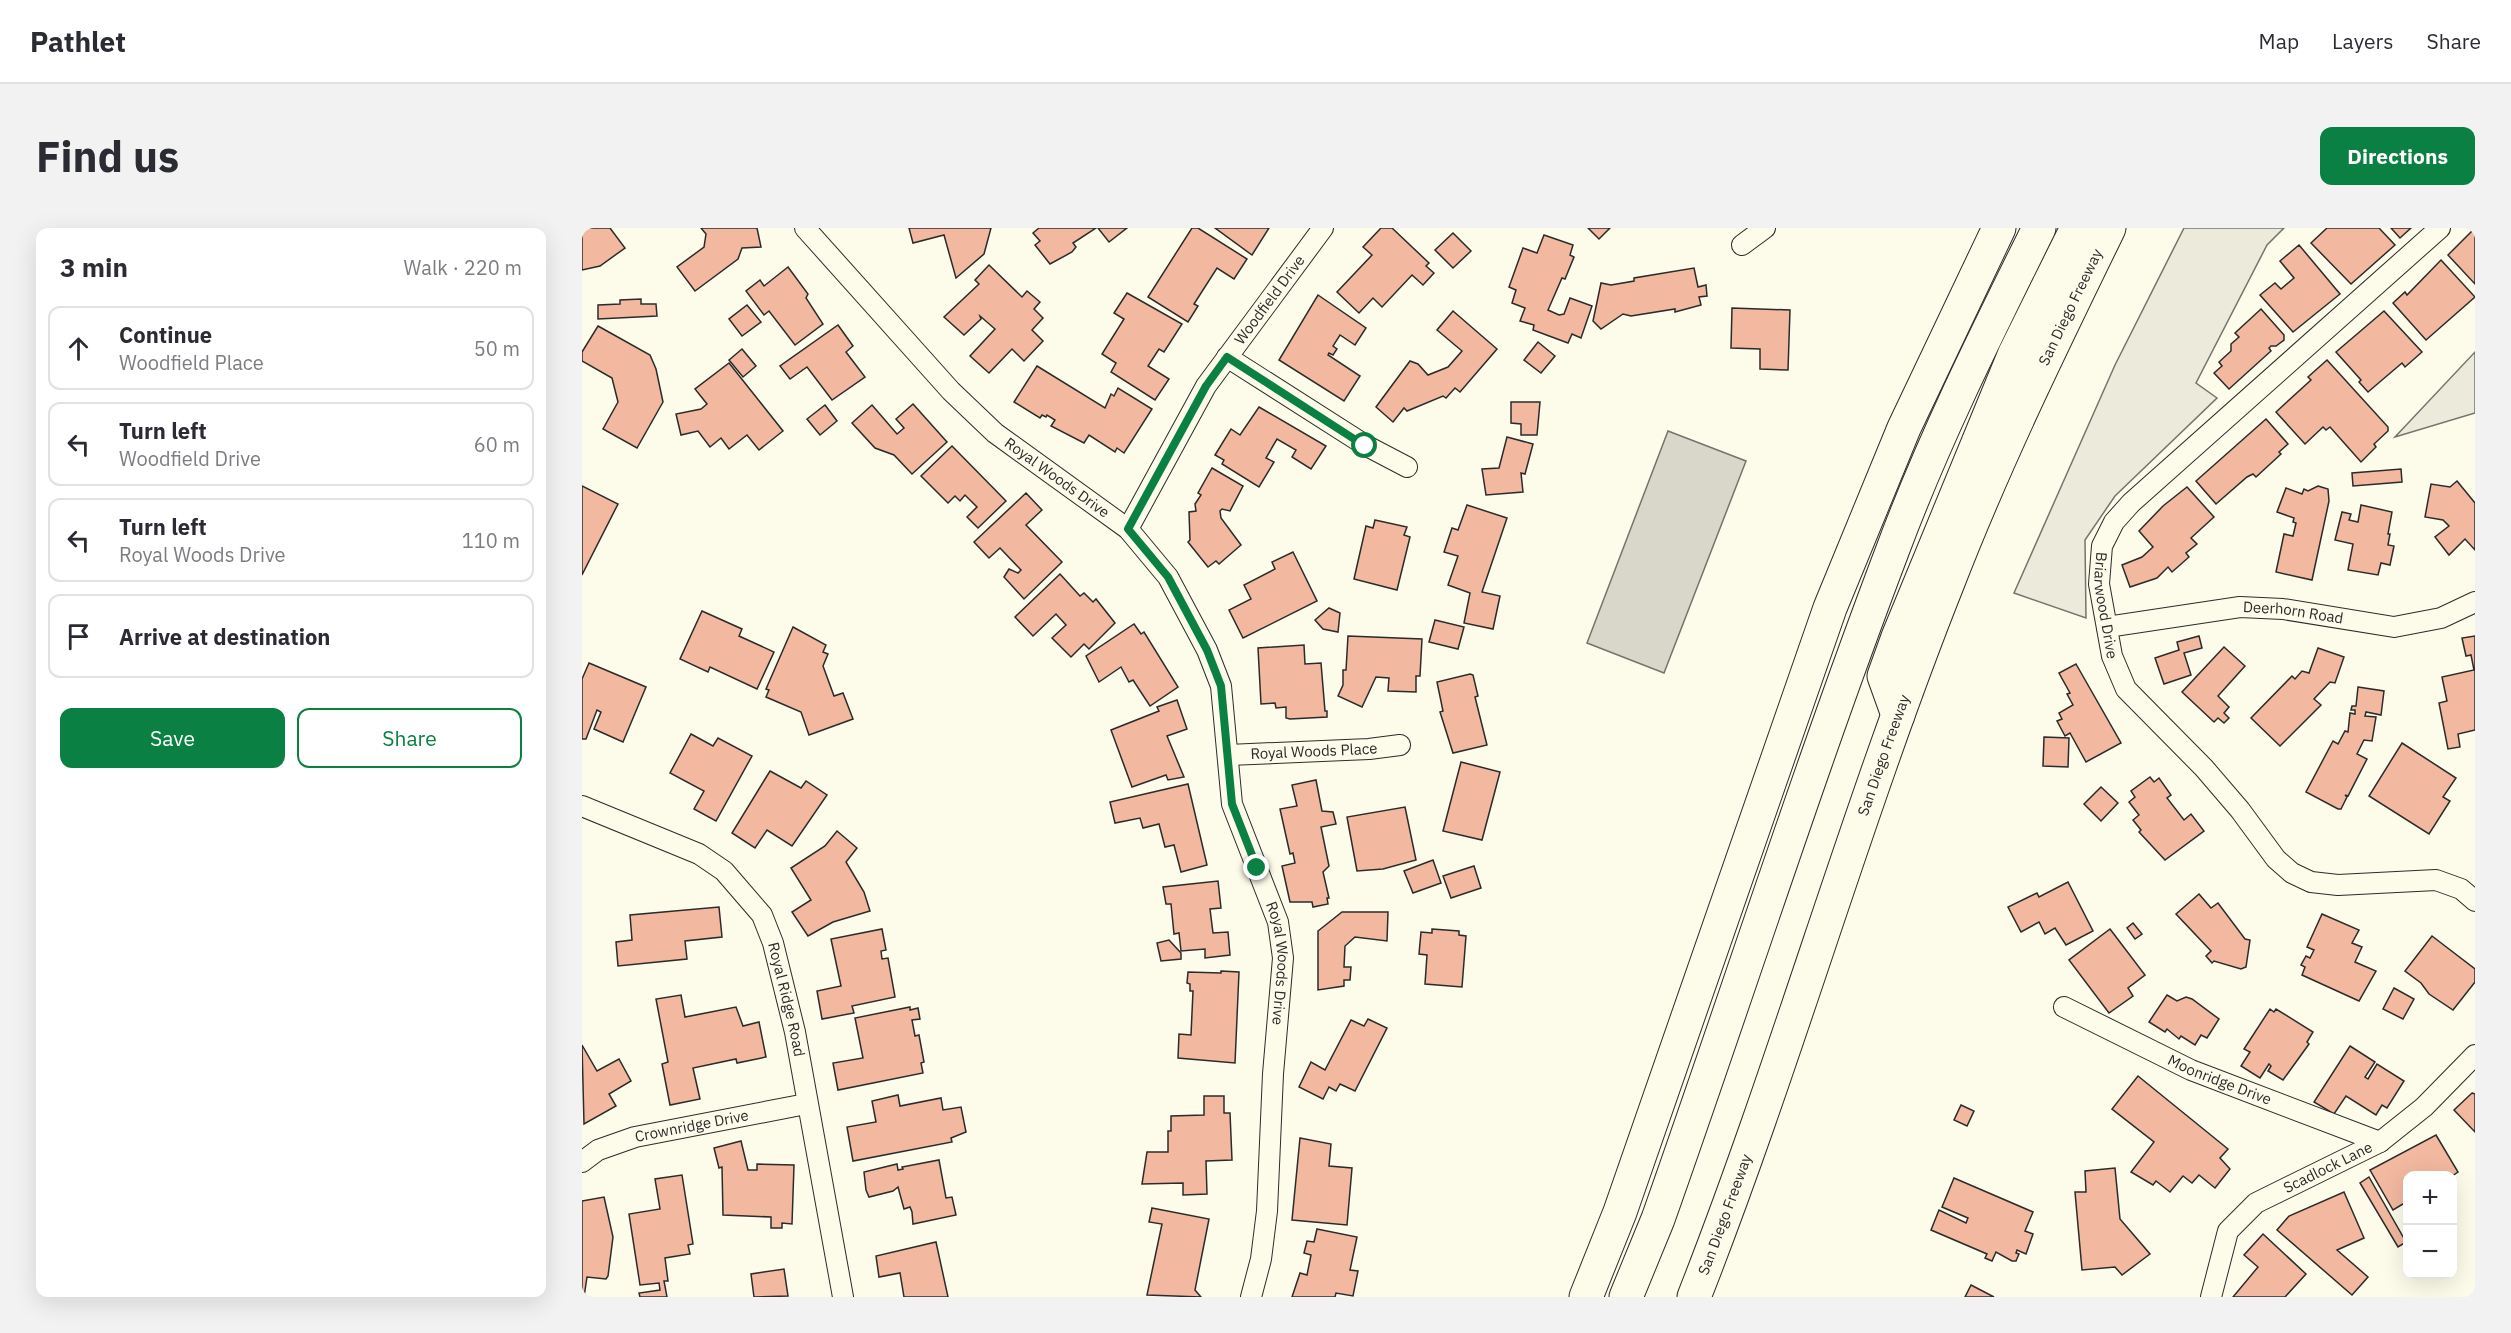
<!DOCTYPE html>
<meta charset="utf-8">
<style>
body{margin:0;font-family:"IBM Plex Sans",sans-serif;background:#f2f2f3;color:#2b2b33}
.controls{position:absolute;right:18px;bottom:18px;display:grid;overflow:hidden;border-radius:12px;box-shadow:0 6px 24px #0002}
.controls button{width:54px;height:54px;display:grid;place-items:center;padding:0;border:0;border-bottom:2px solid #e1e1e2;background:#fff;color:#2b2b33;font:30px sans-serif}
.stop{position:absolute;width:18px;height:18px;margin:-14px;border:4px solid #0b8043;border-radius:50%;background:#fff}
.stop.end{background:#0b8043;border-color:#fff;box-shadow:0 2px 6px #0008}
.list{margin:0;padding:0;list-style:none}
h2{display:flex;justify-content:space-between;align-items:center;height:78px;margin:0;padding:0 24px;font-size:26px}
h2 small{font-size:20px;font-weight:400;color:#7c7c81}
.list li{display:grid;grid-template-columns:39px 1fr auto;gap:18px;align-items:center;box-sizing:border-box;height:84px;margin:0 12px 12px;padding:0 12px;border:2px solid #e1e1e2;border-radius:12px}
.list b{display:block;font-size:22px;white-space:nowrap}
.list p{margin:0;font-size:20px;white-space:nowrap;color:#7c7c81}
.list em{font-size:20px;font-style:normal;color:#7c7c81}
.actions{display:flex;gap:12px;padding:18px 24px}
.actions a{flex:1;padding:14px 0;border:2px solid #0b8043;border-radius:12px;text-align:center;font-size:21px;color:#0b8043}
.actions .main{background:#0b8043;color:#fff}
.icon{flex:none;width:33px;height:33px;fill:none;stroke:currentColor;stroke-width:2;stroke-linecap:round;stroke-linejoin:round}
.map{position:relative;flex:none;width:1893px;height:1069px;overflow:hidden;border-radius:12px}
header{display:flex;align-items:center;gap:36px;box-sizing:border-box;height:84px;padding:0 30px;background:#fff;border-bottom:2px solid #e1e1e2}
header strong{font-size:28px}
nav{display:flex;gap:33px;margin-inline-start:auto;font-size:21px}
.intro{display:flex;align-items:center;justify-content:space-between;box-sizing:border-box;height:144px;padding:0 36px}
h1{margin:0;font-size:42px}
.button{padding:15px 27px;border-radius:12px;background:#0b8043;color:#fff;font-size:21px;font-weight:700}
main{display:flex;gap:36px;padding:0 36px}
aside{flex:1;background:#fff;border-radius:12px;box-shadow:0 6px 24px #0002}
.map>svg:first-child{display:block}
</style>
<header>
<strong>Pathlet</strong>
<nav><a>Map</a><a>Layers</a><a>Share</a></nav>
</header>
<div class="intro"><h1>Find us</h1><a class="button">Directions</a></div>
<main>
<aside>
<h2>3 min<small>Walk · 220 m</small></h2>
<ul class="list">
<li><svg class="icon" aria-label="ahead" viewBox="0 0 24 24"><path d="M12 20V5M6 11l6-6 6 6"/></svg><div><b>Continue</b><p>Woodfield Place</p></div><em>50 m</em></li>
<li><svg class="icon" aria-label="left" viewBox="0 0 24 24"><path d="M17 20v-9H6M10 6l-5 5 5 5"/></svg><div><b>Turn left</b><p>Woodfield Drive</p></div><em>60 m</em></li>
<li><svg class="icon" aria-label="left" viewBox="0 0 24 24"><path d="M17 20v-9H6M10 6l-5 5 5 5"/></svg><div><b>Turn left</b><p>Royal Woods Drive</p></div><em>110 m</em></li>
<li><svg class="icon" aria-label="arrive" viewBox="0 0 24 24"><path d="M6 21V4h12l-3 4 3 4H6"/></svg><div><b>Arrive at destination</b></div></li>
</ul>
<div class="actions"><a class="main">Save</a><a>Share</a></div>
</aside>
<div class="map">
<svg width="1893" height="1069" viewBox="0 0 1893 1069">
<rect width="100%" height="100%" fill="#fdfbea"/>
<g fill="#ecebdb" stroke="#74746e" stroke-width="1.5">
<polygon points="1602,0 1702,0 1685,17 1614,155 1635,170 1533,268 1503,312 1504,390 1432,365 1533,137"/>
<polygon points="1893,124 1893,185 1813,209"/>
</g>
<polygon fill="#d8d7c9" stroke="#74746e" stroke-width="1.5" points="1086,203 1164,233 1082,445 1005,415"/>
<g fill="#f2b8a0" stroke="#2b2b2b" stroke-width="1.5">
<polygon points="0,0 28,0 43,20 18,38 0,42"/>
<polygon points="119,0 175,0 179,19 160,20 156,31 113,63 95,39 122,19 124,6"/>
<polygon points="327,0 409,0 402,26 374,50 362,7 331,15"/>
<polygon points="457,0 514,0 491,15 494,19 490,24 468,36 453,17 458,13 451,5"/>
<polygon points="516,0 545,0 527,14"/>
<polygon points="610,0 616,0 665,31 652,51 635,40 612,76 616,78 606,94 566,69"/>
<polygon points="633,0 687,0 670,27"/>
<polygon points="799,0 810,0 847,35 844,38 852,45 841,57 830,47 800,79 791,70 777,85 755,64 790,27 781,19"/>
<polygon points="1006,0 1028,0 1017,11"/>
<polygon points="1745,0 1797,0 1813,17 1769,56 1729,15"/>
<polygon points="1809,0 1829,0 1818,10"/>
<polygon points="1893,0 1893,56 1866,27"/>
<polygon points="871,5 889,23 871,40 853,22"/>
<polygon points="962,7 991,17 988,27 992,29 983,51 980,50 966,82 977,87 982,86 988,70 1010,78 999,110 990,106 986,115 951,102 952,97 938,93 943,80 930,75 934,62 927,59 941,20 955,25"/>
<polygon points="1717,17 1758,66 1711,104 1678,67 1693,55 1699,61 1712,50 1698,33"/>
<polygon points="1859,32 1893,69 1844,112 1811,75 1823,64 1825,67"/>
<polygon points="407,37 440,69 445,63 458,74 452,81 461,90 450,102 461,113 442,133 430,121 407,145 388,128 413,101 398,88 399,91 382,107 362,89 397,56 393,52"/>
<polygon points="206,39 226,66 224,70 241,96 213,117 187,83 182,87 164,63 178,52 182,58"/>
<polygon points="1112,40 1116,59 1124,57 1125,68 1117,69 1119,77 1093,84 1093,81 1049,88 1041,86 1019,101 1011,93 1019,55 1029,57 1052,53 1052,50"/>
<polygon points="545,65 600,96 582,124 577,121 566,138 587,151 573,172 529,144 534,135 520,126 542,91 532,85"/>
<polygon points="736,67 784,100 773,117 758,107 751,118 755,121 751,127 747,125 746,127 778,148 762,173 697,132"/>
<polygon points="59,71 59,76 74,76 75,88 16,91 16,77 38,76 38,72"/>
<polygon points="165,77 179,94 160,108 147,91"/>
<polygon points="1150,80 1208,82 1206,142 1178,141 1178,121 1149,120"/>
<polygon points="1679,81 1702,107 1702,112 1694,118 1689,118 1687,120 1689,123 1647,161 1632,145 1640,138 1637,134 1649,123 1649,116 1657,109 1653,105"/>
<polygon points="871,83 915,121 878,164 873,160 864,170 861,168 825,183 822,180 811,194 794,179 828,133 836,136 846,147 866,139 880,123 855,102"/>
<polygon points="1802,83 1840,124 1823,139 1820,135 1786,164 1777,154 1779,152 1754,124"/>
<polygon points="256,97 271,118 264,124 283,149 250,172 225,139 208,151 198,138"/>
<polygon points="16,98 68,127 74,141 81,174 55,220 21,201 36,174 30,150 0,133 0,124"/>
<polygon points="956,114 973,128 959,145 942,132"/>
<polygon points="160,121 174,138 161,149 147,132"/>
<polygon points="1745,132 1806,199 1806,203 1792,216 1794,219 1779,234 1748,199 1744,202 1741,199 1723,216 1694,184 1729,152 1726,149"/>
<polygon points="147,135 201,203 177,222 165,207 147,221 139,210 128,219 116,203 99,207 94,186 119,181 125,176 113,161"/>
<polygon points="455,138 523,180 529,166 532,168 536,160 570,181 542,225 535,220 533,224 507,207 502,215 469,198 473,192 465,187 464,189 460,187 458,190 432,174"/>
<polygon points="929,174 958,174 955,207 939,207 939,196 929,195"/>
<polygon points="331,176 365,214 330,246 312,227 293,220 270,195 290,177 315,206 322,200 314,191"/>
<polygon points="243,177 255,193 238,207 225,191"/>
<polygon points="677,179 744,218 729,241 710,229 714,222 695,211 684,230 692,234 677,259 640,236 642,232 633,227 649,201 658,207"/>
<polygon points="1684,191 1706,216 1697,224 1699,226 1674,249 1671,246 1665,249 1634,276 1614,253"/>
<polygon points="925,209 951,216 943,246 939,245 941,264 904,267 900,241 917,240"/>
<polygon points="370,218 424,273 396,300 385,289 395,279 383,267 378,273 373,268 366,275 339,248"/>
<polygon points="630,240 661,258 648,283 640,281 638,283 639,290 659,317 637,336 634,333 626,339 606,314 608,312 607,284 614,283 613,276 619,267 616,265"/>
<polygon points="1819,241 1820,254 1771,258 1770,245"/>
<polygon points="1875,253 1893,275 1893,322 1883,311 1867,327 1853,309 1867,298 1861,292 1843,289 1849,256 1868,259"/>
<polygon points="0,258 36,276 0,347"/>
<polygon points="1736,258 1746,261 1747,273 1730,352 1694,344 1702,306 1711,308 1714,295 1711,294 1712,290 1695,284 1704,260 1720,266 1722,261 1726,263"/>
<polygon points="1605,259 1632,289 1609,310 1615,316 1604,325 1607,329 1590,344 1586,339 1575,350 1548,359 1540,337 1560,329 1571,319 1557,303 1581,278"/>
<polygon points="444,265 460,282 444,297 480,334 442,371 422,349 427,341 436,345 439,342 418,320 407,330 392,314"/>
<polygon points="885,277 925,290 900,364 918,368 911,401 882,395 888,365 866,357 876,328 862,324 870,300 876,302"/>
<polygon points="1779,277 1810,284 1806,306 1808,306 1806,317 1812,318 1808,337 1799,335 1796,347 1766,342 1771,316 1753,312 1760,284 1769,286 1767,292 1776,294"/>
<polygon points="793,292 825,299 822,307 828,309 815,362 772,351 784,298 791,300"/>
<polygon points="711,324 735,373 661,410 647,382 669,371 662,357 693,341 690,334"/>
<polygon points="478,346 498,368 502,365 511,374 514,371 533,395 507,421 502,416 489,429 470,410 484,397 474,386 451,408 433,389"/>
<polygon points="747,380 758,385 756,404 741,401 733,392"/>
<polygon points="120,383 160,401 157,408 192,424 175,461 128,439 126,444 98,431"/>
<polygon points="853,392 882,399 876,421 847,414"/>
<polygon points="552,396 559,406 562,404 596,459 568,478 551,452 547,454 539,439 517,454 504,428"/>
<polygon points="211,399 244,417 241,424 246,426 241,438 252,468 261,465 271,491 227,507 219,484 184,469 187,462 184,461"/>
<polygon points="766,408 840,411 838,448 834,448 834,464 806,463 807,450 794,449 780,479 756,468 761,457 761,442 764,442"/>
<polygon points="1617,408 1620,420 1602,425 1609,447 1582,456 1573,430 1597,422 1595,414"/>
<polygon points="1893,408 1893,502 1876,506 1878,519 1866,521 1857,475 1865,473 1860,449 1892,442 1889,427 1884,428 1880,410"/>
<polygon points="722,417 723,436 739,435 743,483 745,483 745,489 708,491 704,490 704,479 694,480 693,475 679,476 676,420"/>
<polygon points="1642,419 1663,438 1636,468 1647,479 1642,485 1647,490 1642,495 1636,490 1632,494 1600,464"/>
<polygon points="1736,420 1762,429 1753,455 1748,454 1732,471 1739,477 1698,518 1669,490 1710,448 1713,451 1720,443 1727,445"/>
<polygon points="7,435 64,459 41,514 12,501 19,484 15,482 4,511 0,511 0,451"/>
<polygon points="1494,436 1539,515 1504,534 1488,505 1483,508 1475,493 1480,491 1477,485 1491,477 1485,466 1488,465 1477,445"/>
<polygon points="888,446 891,447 896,468 893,469 905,517 871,525 858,484 861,483 855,454"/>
<polygon points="1776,459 1802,463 1799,487 1784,484 1783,488 1794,489 1790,513 1782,512 1775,526 1785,531 1766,568 1763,567 1765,569 1759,581 1756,581 1724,564 1751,513 1756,516 1763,503 1766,504 1768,485 1773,486 1773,482 1769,482 1770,478 1774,478"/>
<polygon points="595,472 605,501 585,508 602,549 586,552 584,547 550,559 529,502 577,483 575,479"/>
<polygon points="109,506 131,518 136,510 170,528 134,593 112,581 122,563 88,545"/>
<polygon points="1462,509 1487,510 1486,539 1461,538"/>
<polygon points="1820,515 1874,550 1861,569 1868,573 1847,606 1787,568"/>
<polygon points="879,534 918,544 900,612 861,603"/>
<polygon points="188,543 219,560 224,553 245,567 210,618 185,602 173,620 150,605"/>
<polygon points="1568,549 1572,554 1577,550 1589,567 1585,570 1602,592 1609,586 1622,603 1583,632 1557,604 1559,602 1551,592 1557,587 1547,574 1553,569 1549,563"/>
<polygon points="734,552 740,583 751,584 754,596 739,599 747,638 741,644 747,670 745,670 746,676 731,679 730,674 708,674 700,638 713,635 711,625 708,626 698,581 715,578 710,557"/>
<polygon points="606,556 625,637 599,644 592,617 583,619 577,596 561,600 558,590 533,595 528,574"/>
<polygon points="1519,559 1536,575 1519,593 1502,576"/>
<polygon points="823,579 834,632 801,641 775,643 765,589"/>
<polygon points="255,603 275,620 264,634 282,664 288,683 251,694 226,708 210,684 229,672 209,640 243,618"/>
<polygon points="851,632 859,655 831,665 822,643"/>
<polygon points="892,638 899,660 869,670 861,648"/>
<polygon points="636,653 639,680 628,681 631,705 646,704 648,727 623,730 623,721 599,723 597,705 592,706 589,676 584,676 581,659"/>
<polygon points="1486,654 1511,703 1484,717 1473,700 1463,706 1457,694 1439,704 1426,679 1455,665 1457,669"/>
<polygon points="1617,666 1629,680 1636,675 1663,711 1668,712 1664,739 1659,741 1632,733 1630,735 1624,728 1629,723 1594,686"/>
<polygon points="137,679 140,709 103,713 105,731 36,738 34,714 50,712 48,687"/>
<polygon points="760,684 806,684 805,713 773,709 763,718 762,739 769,739 768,752 762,752 762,758 736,762 736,703"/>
<polygon points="1740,686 1777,702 1770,715 1780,719 1773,734 1794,743 1777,773 1720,747 1723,739 1719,737 1724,728 1728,730 1732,722 1725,719"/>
<polygon points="1551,695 1560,706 1553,711 1545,700"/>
<polygon points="300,701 304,722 299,723 300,731 306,730 313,769 270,778 272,785 240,791 235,763 259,758 249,711"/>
<polygon points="850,701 877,703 877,707 884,708 880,759 843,756 845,727 837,726 839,704 850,705"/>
<polygon points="1528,701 1563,747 1546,760 1551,768 1527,785 1487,732"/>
<polygon points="1850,708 1893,741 1893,754 1871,782 1847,766 1839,755 1823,743"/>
<polygon points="587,712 599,725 599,731 579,733 575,715"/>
<polygon points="639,743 657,744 653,835 596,830 597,806 609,807 611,763 608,763 608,756 605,755 606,744 639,745"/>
<polygon points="1812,760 1832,771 1821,791 1801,781"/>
<polygon points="99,767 103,789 154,779 161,798 177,794 184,829 155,835 154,831 111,840 118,871 88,877 80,836 86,834 74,771"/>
<polygon points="1585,767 1595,773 1604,769 1610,771 1637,791 1625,810 1619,807 1613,817 1599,808 1597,811 1585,801 1583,804 1567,794"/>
<polygon points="328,779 328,782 336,780 338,791 330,792 333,808 337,807 342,834 339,835 341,845 256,862 251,835 281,830 273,790"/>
<polygon points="1688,781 1692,784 1694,781 1731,804 1725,814 1727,816 1701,852 1686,843 1689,838 1687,836 1678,850 1659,838 1668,824 1662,821"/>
<polygon points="786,791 805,800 773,863 758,856 754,863 747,859 741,871 717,859 729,834 743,842 769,792 782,798"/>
<polygon points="0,817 15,843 37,831 49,853 27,866 34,878 2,896"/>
<polygon points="1768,818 1793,834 1783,849 1786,851 1795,836 1822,853 1805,880 1800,877 1794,887 1764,868 1752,886 1732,874"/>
<polygon points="1556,848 1646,921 1638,930 1648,941 1633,960 1617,947 1610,955 1601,948 1588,964 1574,953 1571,957 1549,944 1572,914 1530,881"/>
<polygon points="1890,865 1893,866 1893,904 1872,882"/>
<polygon points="316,867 318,878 359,870 361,882 379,879 384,904 369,910 370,914 271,933 265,899 294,894 290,873"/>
<polygon points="622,868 642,868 642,885 648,885 650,932 624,933 625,966 601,967 601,955 560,956 565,924 586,924 586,903 589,903 589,888 622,887"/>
<polygon points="1379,877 1392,883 1385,898 1372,892"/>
<polygon points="1854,907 1876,944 1870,948 1826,948 1826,973 1811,982 1788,942"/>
<polygon points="718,910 749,916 747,938 770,940 765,997 710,992"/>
<polygon points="159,913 166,942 175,942 175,936 212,937 210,996 200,995 200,1000 189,1000 189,989 141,987 140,939 137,940 132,920"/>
<polygon points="357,932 364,970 370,969 374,987 331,996 330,984 328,979 322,981 316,959 311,963 287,969 284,962 282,944 315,936 316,942 321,941 320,939"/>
<polygon points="1533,940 1538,991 1568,1026 1540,1047 1533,1039 1500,1042 1493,964 1504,964 1503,943"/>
<polygon points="100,947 111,1016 106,1017 108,1026 83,1030 86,1053 82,1053 85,1069 58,1069 57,1065 78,1062 77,1055 58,1057 47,986 78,981 73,951"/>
<polygon points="1787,949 1824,1014 1816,1019 1778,955"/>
<polygon points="1372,950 1451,984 1443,1003 1451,1006 1444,1026 1435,1022 1434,1025 1437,1026 1434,1033 1430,1033 1414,1024 1410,1033 1403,1030 1405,1026 1349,1002 1357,982 1384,995 1386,990 1360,979"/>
<polygon points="1762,964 1782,1010 1755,1022 1786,1049 1770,1067 1695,1002 1707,988"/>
<polygon points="22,969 31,1009 26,1048 24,1051 5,1049 2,1069 0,1069 0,973"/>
<polygon points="570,980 627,991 613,1062 619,1069 565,1067 580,996 567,994"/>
<polygon points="735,1001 775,1009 768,1042 776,1043 771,1068 754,1065 753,1069 710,1069 718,1045 725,1047 729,1027 722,1025 725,1013 732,1014"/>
<polygon points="1681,1006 1724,1046 1703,1069 1651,1069 1676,1039 1662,1027"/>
<polygon points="354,1014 366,1069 322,1069 318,1045 297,1049 294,1028"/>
<polygon points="202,1041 206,1068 172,1069 169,1046"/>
<polygon points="1389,1057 1412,1069 1383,1069"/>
</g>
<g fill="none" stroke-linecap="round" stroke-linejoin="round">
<g stroke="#2b2b2b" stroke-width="22">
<g id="street">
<path id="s1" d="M223,0L369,163L413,205L546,301L586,349L625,422L639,458L650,576L696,694L701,730L691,846L685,983L679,1031L669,1069"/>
<path id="s2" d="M1858,0L1549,275L1532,294L1520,318L1517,356L1530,428L1544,461L1622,540L1658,582L1694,631L1710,645L1729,654L1756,657L1854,652L1879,661L1893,673"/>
<polyline points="1160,17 1183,0"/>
<polyline points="645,129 783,217 825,239"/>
<path id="s3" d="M546,301L624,158L741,0"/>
<path id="s4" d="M1525,399L1658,379L1701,381L1812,399L1859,390L1893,374"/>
<path id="s5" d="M646,527L787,521L818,517"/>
<path id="s6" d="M0,578L117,626L142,643L180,687L191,715L213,804L261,1069"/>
<path id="s7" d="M1482,779L1609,842L1798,914"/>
<path id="s8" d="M0,934L16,922L53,909L224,876"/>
<path id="s9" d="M1629,1069L1646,1003L1674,975L1798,914L1842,879L1893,827"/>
</g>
</g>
<g stroke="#2b2b2b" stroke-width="35">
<g id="highway">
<polyline points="1316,487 1302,448 1316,409 1433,125 1495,0"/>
<polyline points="1004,1069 1038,984 1248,380 1322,200 1417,0"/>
<path d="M1044,1069L1076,991C1155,768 1227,542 1311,321C1352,211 1405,105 1457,0"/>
<path id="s10" d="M1112,1069C1204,835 1272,591 1365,357C1413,233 1469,119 1527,0"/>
</g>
</g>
<use href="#street" stroke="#fdfbea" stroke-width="20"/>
<use href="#highway" stroke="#fdfbea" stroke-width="33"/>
</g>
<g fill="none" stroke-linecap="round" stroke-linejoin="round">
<polyline stroke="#0b8043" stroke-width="8" points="675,640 650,576 639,458 625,422 586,349 546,301 624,158 645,129 783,218"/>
</g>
<g text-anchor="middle" stroke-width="4.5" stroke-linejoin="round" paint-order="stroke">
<g font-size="15" fill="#2b2b2b" stroke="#fdfbea">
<text dy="5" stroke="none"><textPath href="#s3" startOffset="270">Woodfield Drive</textPath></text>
<text dy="5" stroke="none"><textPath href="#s10" startOffset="1060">San Diego Freeway</textPath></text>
<text dy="5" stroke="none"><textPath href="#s1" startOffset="356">Royal Woods Drive</textPath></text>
<text dy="5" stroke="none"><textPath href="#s2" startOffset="526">Briarwood Drive</textPath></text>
<text dy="5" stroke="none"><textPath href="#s4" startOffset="188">Deerhorn Road</textPath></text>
<text dy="5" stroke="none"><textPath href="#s5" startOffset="86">Royal Woods Place</textPath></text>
<text dy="5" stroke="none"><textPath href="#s10" startOffset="574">San Diego Freeway</textPath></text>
<text dy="5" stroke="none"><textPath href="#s1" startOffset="914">Royal Woods Drive</textPath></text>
<text dy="5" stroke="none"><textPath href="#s6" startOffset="303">Royal Ridge Road</textPath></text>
<text dy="5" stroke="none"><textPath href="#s7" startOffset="172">Moonridge Drive</textPath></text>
<text dy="5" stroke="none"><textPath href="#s8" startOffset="117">Crownridge Drive</textPath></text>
<text dy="5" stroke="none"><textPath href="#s9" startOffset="188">Scadlock Lane</textPath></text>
<text dy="5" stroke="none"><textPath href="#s10" startOffset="88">San Diego Freeway</textPath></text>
</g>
</g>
</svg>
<div class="controls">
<button>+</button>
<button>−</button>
</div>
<div class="stop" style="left:783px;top:218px"></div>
<div class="stop end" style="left:675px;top:640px"></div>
</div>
</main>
